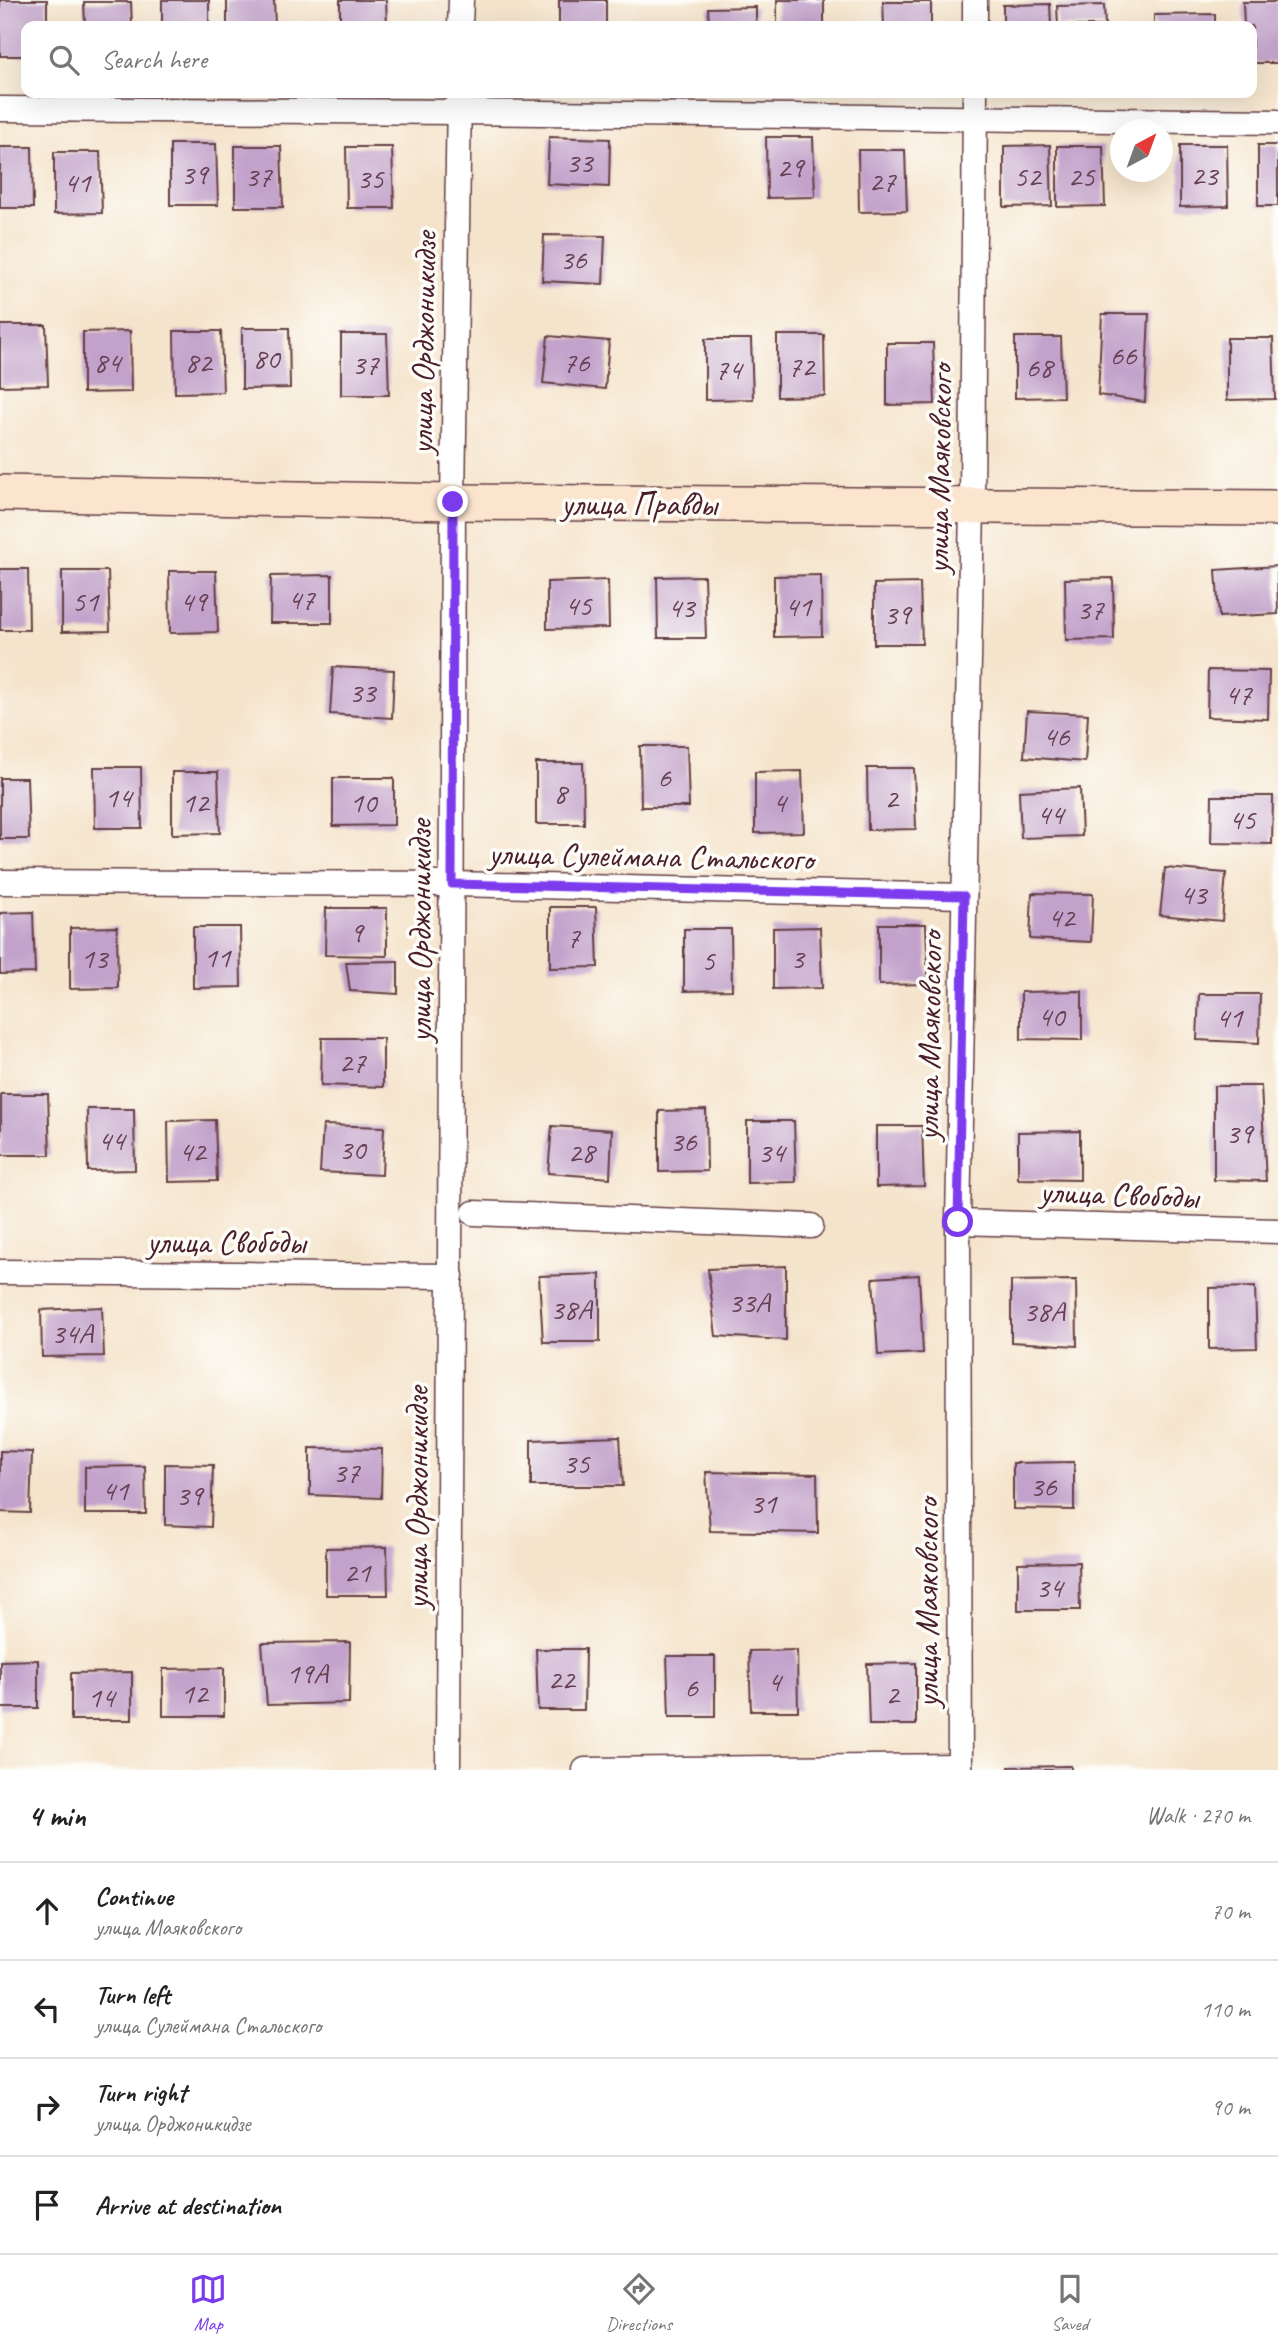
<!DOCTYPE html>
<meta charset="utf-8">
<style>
body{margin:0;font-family:Caveat,sans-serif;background:#f2f2f2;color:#222}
.compass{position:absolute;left:1110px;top:119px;width:63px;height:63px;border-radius:50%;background:#fff;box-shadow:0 7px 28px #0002;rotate:41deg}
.stop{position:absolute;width:21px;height:21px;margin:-16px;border:5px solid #7c3aed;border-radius:50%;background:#fff}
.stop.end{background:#7c3aed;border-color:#fff;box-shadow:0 2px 7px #0008}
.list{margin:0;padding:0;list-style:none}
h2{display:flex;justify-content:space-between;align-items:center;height:91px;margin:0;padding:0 28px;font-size:30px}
h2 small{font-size:23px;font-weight:400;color:#767676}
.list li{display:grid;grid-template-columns:46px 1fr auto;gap:21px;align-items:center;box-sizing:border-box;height:98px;padding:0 28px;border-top:2px solid #e0e0e0}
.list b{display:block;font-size:26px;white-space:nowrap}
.list p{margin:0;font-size:23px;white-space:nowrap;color:#767676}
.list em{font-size:23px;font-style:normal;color:#767676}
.icon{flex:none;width:38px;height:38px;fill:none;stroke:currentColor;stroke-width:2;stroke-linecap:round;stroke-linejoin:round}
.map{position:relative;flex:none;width:1278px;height:1770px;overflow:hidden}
.search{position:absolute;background:#fff;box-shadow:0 7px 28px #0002;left:21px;right:21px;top:21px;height:77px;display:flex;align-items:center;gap:18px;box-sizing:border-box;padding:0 24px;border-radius:14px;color:#767676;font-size:26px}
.sheet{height:483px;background:#fff}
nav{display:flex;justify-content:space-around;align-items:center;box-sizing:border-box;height:98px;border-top:2px solid #e0e0e0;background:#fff;font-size:19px;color:#767676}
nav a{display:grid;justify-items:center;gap:4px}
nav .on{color:#7c3aed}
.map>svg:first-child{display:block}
</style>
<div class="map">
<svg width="1278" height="1770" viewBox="0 0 1278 1770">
<rect width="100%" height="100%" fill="#fdfcf7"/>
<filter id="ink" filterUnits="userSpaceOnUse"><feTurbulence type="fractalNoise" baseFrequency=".0143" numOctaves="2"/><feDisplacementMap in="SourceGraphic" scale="14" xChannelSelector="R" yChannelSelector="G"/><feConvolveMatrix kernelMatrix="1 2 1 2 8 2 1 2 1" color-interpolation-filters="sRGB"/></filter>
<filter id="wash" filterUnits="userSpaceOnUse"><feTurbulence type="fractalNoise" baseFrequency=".00686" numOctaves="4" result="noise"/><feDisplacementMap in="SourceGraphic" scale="28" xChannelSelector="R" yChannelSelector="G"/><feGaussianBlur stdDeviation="1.57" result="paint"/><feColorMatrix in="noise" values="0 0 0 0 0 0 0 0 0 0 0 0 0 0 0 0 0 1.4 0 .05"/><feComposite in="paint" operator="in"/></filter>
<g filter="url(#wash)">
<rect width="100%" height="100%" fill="#f5e4cc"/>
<g id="blocks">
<g fill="#c2a2cb">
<polygon points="0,0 47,0 47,26 26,26 26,56 0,56"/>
<rect x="162" y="0" width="47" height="26"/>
<polygon points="227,0 274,0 275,26 227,26"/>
<polygon points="340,0 386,0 387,26 340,26"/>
<rect x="559" y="0" width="47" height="26"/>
<rect x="777" y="0" width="47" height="26"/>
<polygon points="84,2 131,2 132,26 85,26"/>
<polygon points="883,2 931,2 931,26 884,26"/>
<polygon points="1243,2 1278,2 1278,63 1252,63 1252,26 1244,26"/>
<polygon points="1050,4 1051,26 1003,26 1003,5"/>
<polygon points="1104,5 1105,26 1058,26 1057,6"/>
<polygon points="756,7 756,26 709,26 708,8"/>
<polygon points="1215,14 1215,26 1154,26 1154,15"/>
<polygon points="549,137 610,139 609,187 547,184"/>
<polygon points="766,137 813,137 815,197 767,198"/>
<polygon points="170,144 216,144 218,205 170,205"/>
<polygon points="1050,145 1052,206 1004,207 1004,146"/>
<polygon points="1180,145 1227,145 1228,206 1180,207"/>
<rect x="1258" y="145" width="20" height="61"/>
<polygon points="235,146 281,146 283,207 235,207"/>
<polygon points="1057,146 1103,146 1105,206 1057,207"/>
<polygon points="0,147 32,147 33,208 0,208"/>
<polygon points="346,147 392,147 394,208 347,208"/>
<polygon points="858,150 905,150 907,211 859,212"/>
<polygon points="54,152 100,152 102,213 54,214"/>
<polygon points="544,235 605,236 603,284 542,281"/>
<polygon points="1102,314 1149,314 1145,402 1098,395"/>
<polygon points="0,325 46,325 48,385 0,386"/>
<polygon points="242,328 289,328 290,388 242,389"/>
<polygon points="130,331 131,392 83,393 83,332"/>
<polygon points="174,331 221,331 223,392 175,393"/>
<polygon points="341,334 387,334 389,395 341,395"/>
<polygon points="777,335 824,335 825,396 777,397"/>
<polygon points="548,336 609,341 605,389 543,383"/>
<polygon points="1015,337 1061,337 1063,397 1015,398"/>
<polygon points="1227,338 1273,338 1275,399 1227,400"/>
<polygon points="705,339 751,339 753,399 705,400"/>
<polygon points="887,343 933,343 935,404 887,405"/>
<polygon points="1277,566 1278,614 1219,617 1216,570"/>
<polygon points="0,569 28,569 29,630 0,630"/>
<polygon points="62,571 108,571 110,631 62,632"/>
<polygon points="169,571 216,571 218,632 170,633"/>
<polygon points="332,575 332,623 270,623 271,576"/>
<polygon points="821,575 822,636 774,637 774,576"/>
<polygon points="704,576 706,638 658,638 657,577"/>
<polygon points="1113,578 1114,639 1066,640 1065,579"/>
<polygon points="608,580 609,628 547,629 547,582"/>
<polygon points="920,583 922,644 874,644 874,584"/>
<polygon points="333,667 394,670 392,718 330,714"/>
<polygon points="1208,670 1269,671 1268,719 1207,717"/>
<polygon points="1027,711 1088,714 1085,762 1024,757"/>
<polygon points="640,746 687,746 689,807 641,807"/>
<polygon points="536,763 583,763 584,824 536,824"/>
<polygon points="94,767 141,767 142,828 95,828"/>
<polygon points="867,768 914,768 916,829 868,830"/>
<polygon points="802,771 804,832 755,833 755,772"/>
<polygon points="172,772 218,772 220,833 172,834"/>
<polygon points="0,778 27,778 29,839 0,839"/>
<polygon points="333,778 394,778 394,825 333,826"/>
<polygon points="1080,788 1082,836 1021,838 1019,791"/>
<polygon points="1212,796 1273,796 1272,844 1211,843"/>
<polygon points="1165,868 1226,873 1222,921 1160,915"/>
<polygon points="1032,893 1093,894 1091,942 1030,939"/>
<polygon points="550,907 596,907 598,967 550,968"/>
<polygon points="326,908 387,908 387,956 325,955"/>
<polygon points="33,912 35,973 0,974 0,913"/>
<polygon points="879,924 926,924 928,984 879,985"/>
<polygon points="117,927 118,988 70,989 70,928"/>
<polygon points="193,927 240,927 241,987 193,988"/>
<polygon points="820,927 822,988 773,989 773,928"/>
<polygon points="684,929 731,929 732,990 684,991"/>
<polygon points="398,961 398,994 350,991 346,962"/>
<polygon points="1082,991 1082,1040 1021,1039 1021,992"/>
<polygon points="1199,994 1260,994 1259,1043 1197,1040"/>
<polygon points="322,1038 383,1038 383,1087 321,1085"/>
<polygon points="1214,1086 1261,1086 1266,1181 1214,1180"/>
<polygon points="1,1094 48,1094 50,1155 1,1155"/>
<polygon points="87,1109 134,1109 135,1170 88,1171"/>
<polygon points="706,1110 707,1171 659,1172 659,1111"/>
<polygon points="215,1120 217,1181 169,1182 168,1121"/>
<polygon points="747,1121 794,1121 796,1182 747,1183"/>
<polygon points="323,1125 384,1127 382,1175 320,1172"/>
<polygon points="552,1126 612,1130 610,1178 548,1173"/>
<polygon points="876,1126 922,1126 924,1186 876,1187"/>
<polygon points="1080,1131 1080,1180 1018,1179 1018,1132"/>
<polygon points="786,1266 786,1340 716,1336 708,1269"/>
<polygon points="600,1274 600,1342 543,1342 539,1276"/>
<polygon points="919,1275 923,1353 878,1355 873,1278"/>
<polygon points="1076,1280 1077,1346 1011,1342 1011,1281"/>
<polygon points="1255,1287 1257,1348 1209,1349 1209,1288"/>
<polygon points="102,1307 104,1356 42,1357 41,1310"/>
<polygon points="620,1437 623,1486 531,1486 531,1440"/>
<polygon points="310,1448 382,1449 381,1498 310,1495"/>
<polygon points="0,1451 32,1452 30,1513 0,1512"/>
<polygon points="1074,1462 1074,1510 1013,1509 1013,1463"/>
<polygon points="165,1464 213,1465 211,1527 165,1525"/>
<polygon points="145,1466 146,1514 85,1514 85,1467"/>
<polygon points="706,1472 817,1474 818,1533 710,1531"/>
<polygon points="387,1547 388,1595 326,1595 326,1548"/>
<polygon points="1079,1562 1080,1610 1018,1610 1018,1563"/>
<polygon points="350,1642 349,1703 267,1705 262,1643"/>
<polygon points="536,1649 585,1649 584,1710 538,1710"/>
<polygon points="797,1650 798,1711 751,1711 749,1651"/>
<polygon points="667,1656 715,1656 715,1717 669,1717"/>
<polygon points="38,1660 38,1708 0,1708 0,1661"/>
<polygon points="916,1663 916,1725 869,1725 867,1664"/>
<polygon points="224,1668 224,1716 163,1716 163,1669"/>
<polygon points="132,1672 132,1720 71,1720 71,1673"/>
<polygon points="1071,1766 1071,1770 1009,1770 1009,1767"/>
</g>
</g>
</g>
<g filter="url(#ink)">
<use href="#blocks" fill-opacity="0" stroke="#643d43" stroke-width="2"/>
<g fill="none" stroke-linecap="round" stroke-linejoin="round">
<g stroke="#643d43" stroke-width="27">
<g id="street">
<polyline points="460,26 461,0"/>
<polyline points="975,26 975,0"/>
<polyline points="0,109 459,112 1278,122"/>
<polyline points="0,882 452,884 964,896"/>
<polyline points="474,1213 811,1226"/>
<polyline points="958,1222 1278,1231"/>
<polyline points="0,1272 451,1276"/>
<polyline points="448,1770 453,502 459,93"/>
<polyline points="585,1770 960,1766"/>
<polyline points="960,1770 958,1222 972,506 975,93"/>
</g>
</g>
<g stroke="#643d43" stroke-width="38">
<polyline id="secondary" points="0,493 453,502 1278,508"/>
</g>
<use href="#street" stroke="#fff" stroke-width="24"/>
<use href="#secondary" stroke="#fbe5cf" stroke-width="35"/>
</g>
</g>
<g fill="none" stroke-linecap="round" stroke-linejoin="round" filter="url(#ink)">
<polyline stroke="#7c3aed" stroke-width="9" points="453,502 452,884 964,896 958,1222"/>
</g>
<g text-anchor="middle" stroke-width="7" stroke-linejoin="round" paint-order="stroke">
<g font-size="30" fill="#684053">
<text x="579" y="172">33</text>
<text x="790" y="177">29</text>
<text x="194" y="184">39</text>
<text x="1204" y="185">23</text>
<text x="258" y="186">37</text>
<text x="1027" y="186">52</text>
<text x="1081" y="186">25</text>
<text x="370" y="188">35</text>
<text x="882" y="191">27</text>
<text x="77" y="192">41</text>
<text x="573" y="269">36</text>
<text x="1123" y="365">66</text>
<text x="266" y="368">80</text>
<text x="107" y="372">84</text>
<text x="198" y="372">82</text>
<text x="576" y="372">76</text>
<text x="365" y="374">37</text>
<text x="801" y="376">72</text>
<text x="1039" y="377">68</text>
<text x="728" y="379">74</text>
<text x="301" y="609">47</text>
<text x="85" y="611">51</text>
<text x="193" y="611">49</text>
<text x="578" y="615">45</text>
<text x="798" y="616">41</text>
<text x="681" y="617">43</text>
<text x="1090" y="619">37</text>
<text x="897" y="624">39</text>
<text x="362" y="702">33</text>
<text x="1238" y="704">47</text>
<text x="1056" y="746">46</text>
<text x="664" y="787">6</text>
<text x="560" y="803">8</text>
<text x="118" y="807">14</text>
<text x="891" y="808">2</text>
<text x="195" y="812">12</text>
<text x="363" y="812">10</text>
<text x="779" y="812">4</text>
<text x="1050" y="824">44</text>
<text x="1242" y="829">45</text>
<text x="1193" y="904">43</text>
<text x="1061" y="927">42</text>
<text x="356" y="942">9</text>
<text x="573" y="947">7</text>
<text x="217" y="967">11</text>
<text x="94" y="968">13</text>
<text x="797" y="968">3</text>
<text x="708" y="970">5</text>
<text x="1051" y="1026">40</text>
<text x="1229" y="1027">41</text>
<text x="352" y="1072">27</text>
<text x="1239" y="1143">39</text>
<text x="111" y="1150">44</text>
<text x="683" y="1151">36</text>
<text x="352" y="1159">30</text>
<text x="192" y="1161">42</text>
<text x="581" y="1162">28</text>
<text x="771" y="1162">34</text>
<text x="749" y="1312">33А</text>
<text x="571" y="1319">38А</text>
<text x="1044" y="1321">38А</text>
<text x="72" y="1343">34А</text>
<text x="576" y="1473">35</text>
<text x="346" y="1482">37</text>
<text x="1043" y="1496">36</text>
<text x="115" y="1500">41</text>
<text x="189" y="1505">39</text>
<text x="763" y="1513">31</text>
<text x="357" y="1582">21</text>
<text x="1049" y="1597">34</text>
<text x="307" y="1683">19А</text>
<text x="561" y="1689">22</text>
<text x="774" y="1691">4</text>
<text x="691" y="1697">6</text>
<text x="194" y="1703">12</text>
<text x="892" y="1704">2</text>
<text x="101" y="1707">14</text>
</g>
<g font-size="33" fill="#4a1f2b" stroke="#fdfcf7">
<text transform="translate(422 343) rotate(-89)" y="12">улица Орджоникидзе</text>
<text transform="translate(938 469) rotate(-89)" y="12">улица Маяковского</text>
<text x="639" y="515">улица Правды</text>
<text transform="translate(651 855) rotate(1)" y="12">улица Сулеймана Стальского</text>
<text transform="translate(419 931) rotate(-90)" y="12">улица Орджоникидзе</text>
<text transform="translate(928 1036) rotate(-89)" y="12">улица Маяковского</text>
<text transform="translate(1119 1193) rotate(2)" y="12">улица Свободы</text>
<text x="226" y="1253">улица Свободы</text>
<text transform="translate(416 1498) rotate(-90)" y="12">улица Орджоникидзе</text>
<text transform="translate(926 1603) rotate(-90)" y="12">улица Маяковского</text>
</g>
</g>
</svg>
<svg class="compass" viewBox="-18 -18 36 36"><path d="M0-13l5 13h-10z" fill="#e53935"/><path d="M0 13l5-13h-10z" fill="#767676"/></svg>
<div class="stop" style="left:958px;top:1222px"></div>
<div class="stop end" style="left:453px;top:502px"></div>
<div class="search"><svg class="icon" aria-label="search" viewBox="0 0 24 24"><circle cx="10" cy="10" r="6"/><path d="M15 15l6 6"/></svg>Search here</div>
</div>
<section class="sheet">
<h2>4 min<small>Walk · 270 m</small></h2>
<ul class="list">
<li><svg class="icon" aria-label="ahead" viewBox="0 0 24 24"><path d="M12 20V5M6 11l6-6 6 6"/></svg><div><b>Continue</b><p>улица Маяковского</p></div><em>70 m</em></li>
<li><svg class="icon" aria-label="left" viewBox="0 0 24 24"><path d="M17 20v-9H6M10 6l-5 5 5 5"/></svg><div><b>Turn left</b><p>улица Сулеймана Стальского</p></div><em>110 m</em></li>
<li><svg class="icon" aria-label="right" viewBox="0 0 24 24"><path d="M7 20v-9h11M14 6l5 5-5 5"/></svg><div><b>Turn right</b><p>улица Орджоникидзе</p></div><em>90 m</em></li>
<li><svg class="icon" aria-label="arrive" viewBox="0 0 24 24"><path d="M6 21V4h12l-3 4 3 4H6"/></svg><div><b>Arrive at destination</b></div></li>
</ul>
</section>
<nav>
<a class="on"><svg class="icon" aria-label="map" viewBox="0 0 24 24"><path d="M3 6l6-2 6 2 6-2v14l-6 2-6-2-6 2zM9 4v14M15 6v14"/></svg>Map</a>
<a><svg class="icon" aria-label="directions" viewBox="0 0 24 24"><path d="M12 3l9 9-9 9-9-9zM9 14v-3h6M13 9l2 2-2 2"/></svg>Directions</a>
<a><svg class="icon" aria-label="saved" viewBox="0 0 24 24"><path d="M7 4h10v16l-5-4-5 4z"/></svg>Saved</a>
</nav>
